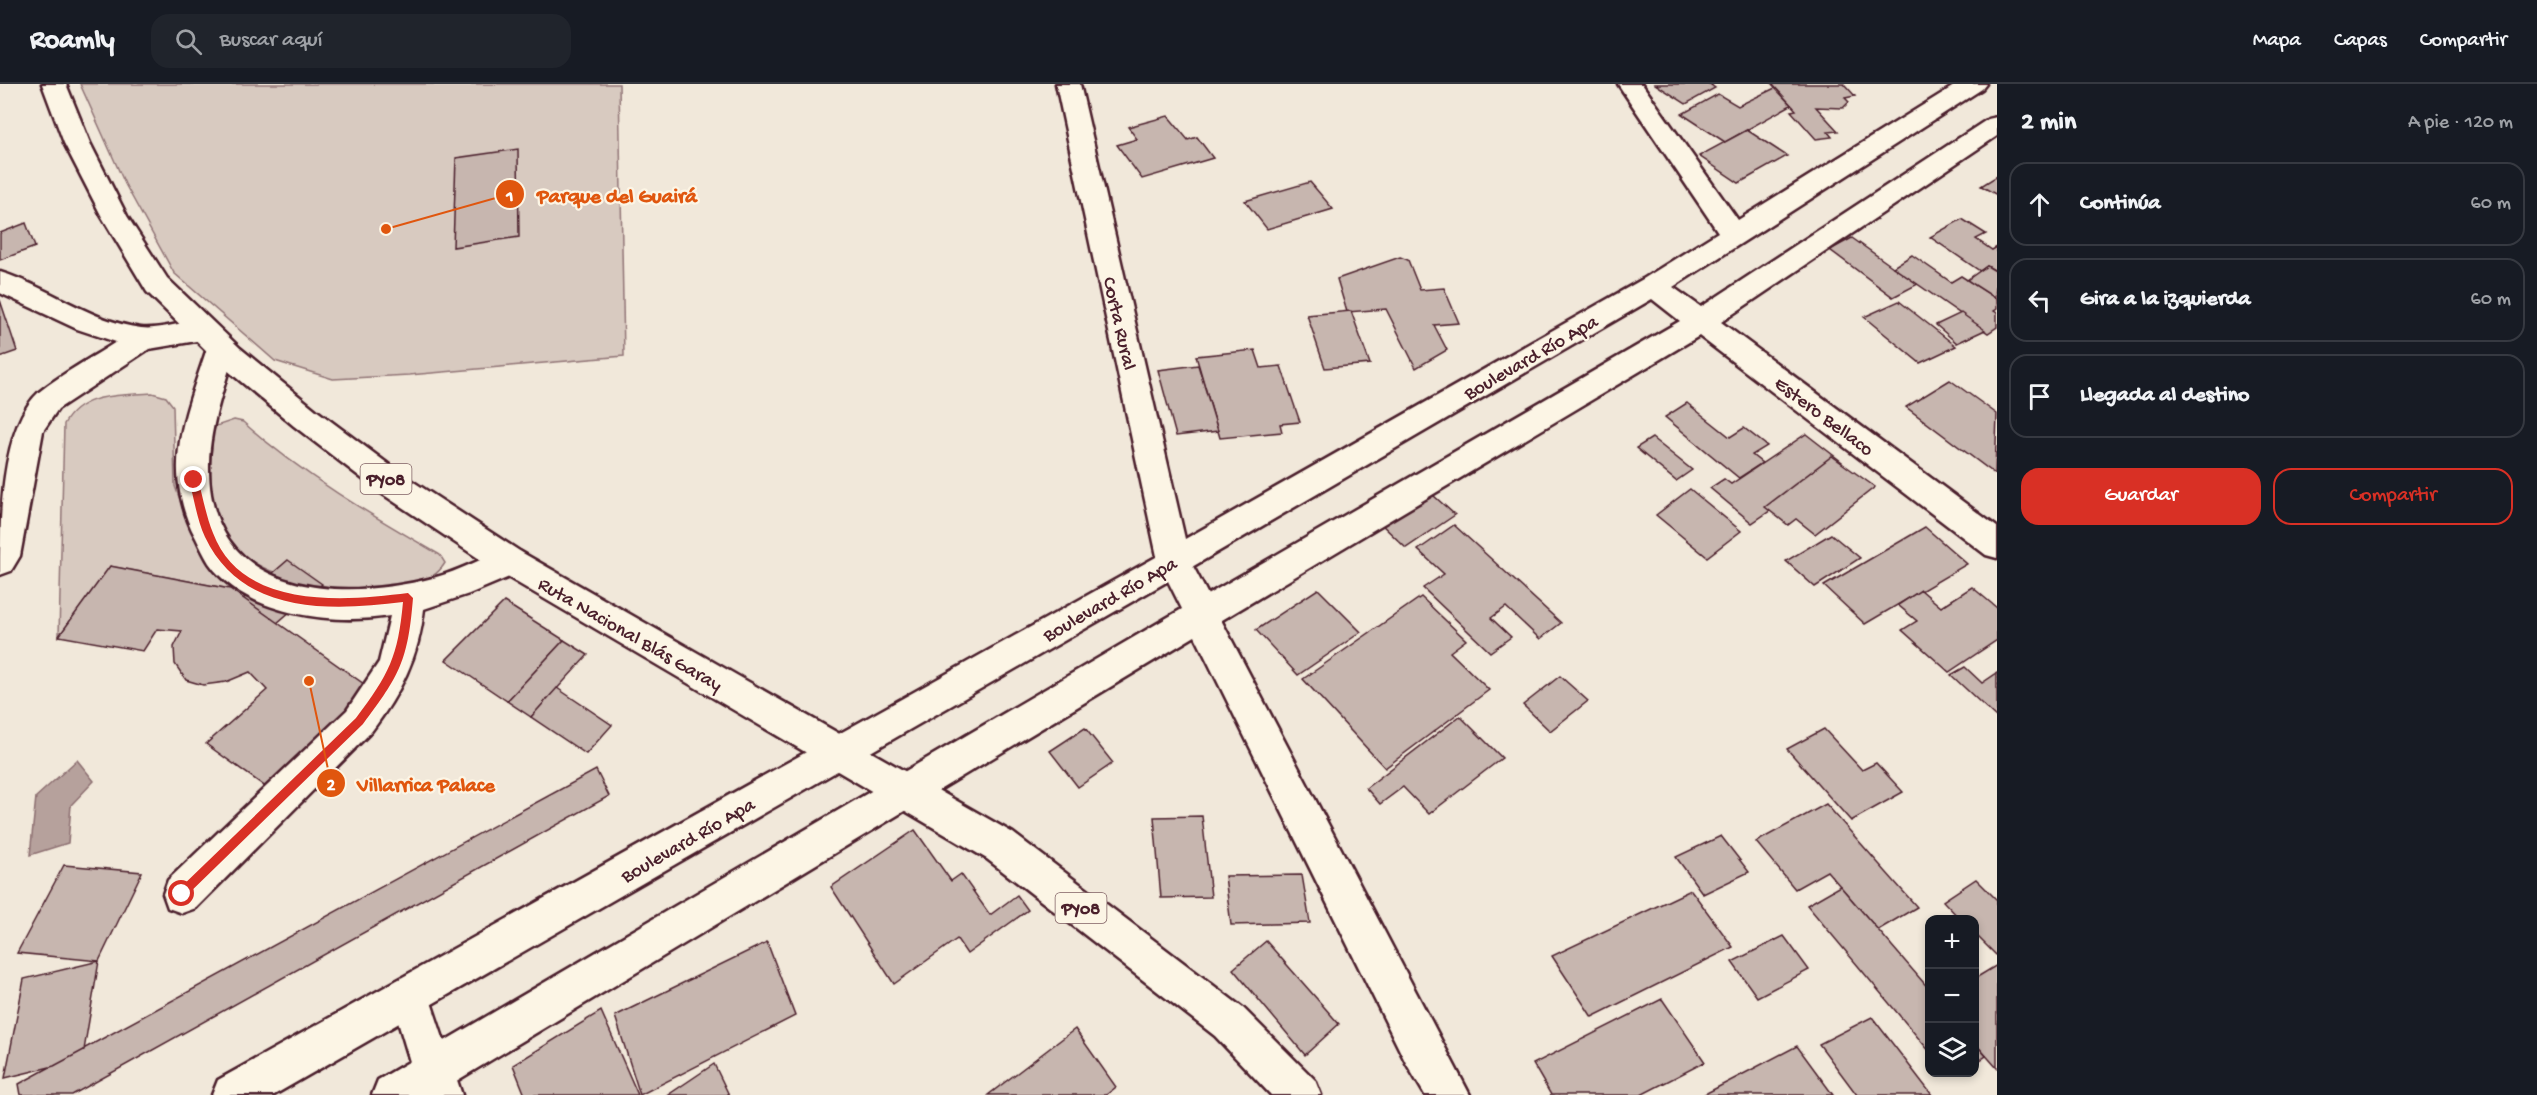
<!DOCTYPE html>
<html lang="es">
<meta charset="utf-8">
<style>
body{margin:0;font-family:"Gochi Hand",sans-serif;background:#20242c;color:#f1f3f6}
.controls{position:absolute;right:18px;bottom:18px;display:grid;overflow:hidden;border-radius:12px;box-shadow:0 3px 9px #0003}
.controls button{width:54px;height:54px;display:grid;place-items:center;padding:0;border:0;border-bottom:2px solid #363941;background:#171b24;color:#f1f3f6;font:30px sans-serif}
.stop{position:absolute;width:18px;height:18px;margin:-14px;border:4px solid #d93025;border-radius:50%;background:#fff}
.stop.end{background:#d93025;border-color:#fff;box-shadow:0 2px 6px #0008}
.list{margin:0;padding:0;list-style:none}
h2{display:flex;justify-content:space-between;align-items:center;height:78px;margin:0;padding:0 24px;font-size:26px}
h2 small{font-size:20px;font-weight:400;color:#9ea1a6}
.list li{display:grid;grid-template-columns:39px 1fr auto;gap:18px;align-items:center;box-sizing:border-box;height:84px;margin:0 12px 12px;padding:0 12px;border:2px solid #363941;border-radius:18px}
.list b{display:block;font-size:22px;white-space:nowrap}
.list em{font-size:20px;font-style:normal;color:#9ea1a6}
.actions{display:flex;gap:12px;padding:18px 24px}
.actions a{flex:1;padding:14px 0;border:2px solid #d93025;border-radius:18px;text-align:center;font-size:21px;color:#d93025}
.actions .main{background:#d93025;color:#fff}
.icon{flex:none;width:33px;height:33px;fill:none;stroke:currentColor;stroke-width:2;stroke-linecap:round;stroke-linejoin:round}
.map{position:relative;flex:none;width:1997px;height:1011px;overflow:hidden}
header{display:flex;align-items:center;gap:36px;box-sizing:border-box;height:84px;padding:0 30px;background:#171b24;border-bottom:2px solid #363941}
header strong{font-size:28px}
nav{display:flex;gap:33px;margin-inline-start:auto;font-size:21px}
.search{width:420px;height:54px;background:#20242c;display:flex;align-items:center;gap:15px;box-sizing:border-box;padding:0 21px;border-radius:18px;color:#9ea1a6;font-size:22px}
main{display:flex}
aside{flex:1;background:#171b24}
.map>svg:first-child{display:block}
</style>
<header>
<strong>Roamly</strong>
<div class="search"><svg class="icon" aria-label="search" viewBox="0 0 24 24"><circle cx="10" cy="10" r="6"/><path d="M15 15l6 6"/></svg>Buscar aquí</div>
<nav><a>Mapa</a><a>Capas</a><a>Compartir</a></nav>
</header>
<main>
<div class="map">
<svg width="1997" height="1011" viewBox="0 0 1997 1011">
<rect width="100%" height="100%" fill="#f1e8da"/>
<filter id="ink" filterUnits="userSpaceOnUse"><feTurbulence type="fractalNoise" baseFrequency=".0167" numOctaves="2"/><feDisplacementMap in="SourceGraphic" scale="12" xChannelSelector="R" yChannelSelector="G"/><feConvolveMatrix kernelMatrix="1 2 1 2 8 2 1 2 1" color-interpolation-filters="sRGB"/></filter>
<g filter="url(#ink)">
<g fill="#d8cac0" stroke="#917476" stroke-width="1.5">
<polygon points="80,0 619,0 624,272 409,291 333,295 275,277 174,189 125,100"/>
<path d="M152,309L166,313L173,322L175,402L192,449L230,505L110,482L59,552L64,340C82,308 120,312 152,309Z"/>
<path d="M234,336L243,338C302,391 371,431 440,471L445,479C418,525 299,503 260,482C245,474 232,461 223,447C206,419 210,380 213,348L216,342Z"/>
</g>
<polygon fill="#b6a19c" stroke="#8b6d6f" stroke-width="1.5" points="77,676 94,697 71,721 68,759 30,771 36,713"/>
<g fill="#c7b6af" stroke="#4a1f2b" stroke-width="1.5">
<polygon points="1655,0 1713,0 1711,1 1715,4 1686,20"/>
<polygon points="1772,0 1844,0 1855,12 1845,14 1849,18 1843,24 1816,23 1838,47 1828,48 1832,53 1816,55 1791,27 1796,26"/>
<polygon points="1775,4 1791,21 1725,58 1682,30 1718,10 1738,22"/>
<polygon points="1168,32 1188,56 1197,53 1213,74 1142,95 1117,61 1137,55 1128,43"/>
<polygon points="1747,46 1787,72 1739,99 1699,72"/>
<polygon points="518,65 519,153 453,163 456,74"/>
<polygon points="1997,92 1997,111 1981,102"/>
<polygon points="1310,98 1333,125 1267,145 1245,117"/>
<polygon points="1962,135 1986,150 1976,155 1992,166 1997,163 1997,184 1994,186 1987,182 1980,187 1930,153"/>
<polygon points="26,139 35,163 0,176 0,149"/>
<polygon points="1852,154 1893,183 1918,200 1893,213 1830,166"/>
<polygon points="1912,171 1951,198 1961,192 1997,215 1997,225 1994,227 1997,229 1997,243 1988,249 1893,183"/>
<polygon points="1400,173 1408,176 1420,206 1444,204 1459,239 1434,241 1447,266 1416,284 1386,225 1347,228 1337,195"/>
<polygon points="1987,182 1997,188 1995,214 1967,196"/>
<polygon points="0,216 17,267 0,273"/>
<polygon points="1899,217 1956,262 1920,279 1864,233"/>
<polygon points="1351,227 1370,280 1325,284 1307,231"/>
<polygon points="1961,229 1985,246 1957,259 1936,241"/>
<polygon points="1255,266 1261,284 1281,282 1300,338 1280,340 1282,348 1220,354 1196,272"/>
<polygon points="1198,281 1218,347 1176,352 1158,286"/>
<polygon points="1950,296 1997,330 1995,390 1906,323"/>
<polygon points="1687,319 1730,353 1744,344 1767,362 1752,371 1762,379 1739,394 1665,333"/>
<polygon points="1806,350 1842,378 1752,439 1710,404 1724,395 1731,400"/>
<polygon points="1652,354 1692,386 1676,397 1636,364"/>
<polygon points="1832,372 1875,403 1815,450 1796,435 1788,441 1765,423"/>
<polygon points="1424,403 1455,431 1406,464 1376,435"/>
<polygon points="1690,405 1741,447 1707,473 1656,431"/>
<polygon points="1454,441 1561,539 1540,555 1506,523 1491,534 1511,553 1490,568 1423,504 1444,490 1418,466"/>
<polygon points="1925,443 1967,480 1865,540 1824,502"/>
<polygon points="1831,450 1860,474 1815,503 1786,477"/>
<polygon points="288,476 322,500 277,539 243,515"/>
<polygon points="110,482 230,505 371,605 342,655 356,666 317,705 302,694 281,714 206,660 267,606 250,588 226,598 203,601 186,596 175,580 174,563 182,547 157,545 143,567 59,552"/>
<polygon points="1972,503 1997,524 1997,556 1949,588 1902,546 1917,537 1898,521 1921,506 1941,523"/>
<polygon points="1318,505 1361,548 1298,591 1256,546"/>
<polygon points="1421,513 1466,556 1450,568 1489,606 1385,684 1303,595"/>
<polygon points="504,518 564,556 507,617 446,576"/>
<polygon points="564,556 588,571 531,633 507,617"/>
<polygon points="1965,583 1982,599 1997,589 1997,634 1951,591"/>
<polygon points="1560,592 1588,617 1550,647 1523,621"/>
<polygon points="557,604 612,641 586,670 531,633"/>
<polygon points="1460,632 1502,674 1429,730 1403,703 1380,720 1366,704"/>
<polygon points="1085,644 1113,679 1078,703 1050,667"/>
<polygon points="1824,645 1862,686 1876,679 1903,708 1851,737 1787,665"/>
<polygon points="596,686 609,712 72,1011 21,1011 19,1000"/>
<polygon points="1826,720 1917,823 1878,846 1827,787 1795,805 1756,758"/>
<polygon points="1202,732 1211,813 1161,814 1154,733"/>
<polygon points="915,746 951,797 961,790 990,831 1017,811 1028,826 967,870 957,855 894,900 831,803"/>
<polygon points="1721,752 1749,788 1703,810 1676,773"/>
<polygon points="64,781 142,788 99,877 17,869"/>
<polygon points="1302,791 1310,839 1231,841 1225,792"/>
<polygon points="1976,795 1997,816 1997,872 1974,849 1974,836 1961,836 1943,817"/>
<polygon points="1840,802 1930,906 1930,968 1807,821"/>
<polygon points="1691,806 1733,863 1592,933 1552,872"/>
<polygon points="1784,852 1809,886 1757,913 1732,878"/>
<polygon points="1266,857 1339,940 1305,971 1233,885"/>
<polygon points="767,858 795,932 640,1011 615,932"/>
<polygon points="99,877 84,966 54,982 5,994 24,895"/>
<polygon points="1997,881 1997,984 1974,958 1974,895"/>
<polygon points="1662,915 1705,978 1641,1011 1551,1011 1533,980"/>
<polygon points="601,927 638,1011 525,1011 513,981"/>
<polygon points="1872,933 1932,1011 1857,1011 1819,960"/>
<polygon points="1075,945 1116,1003 1106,1011 988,1011"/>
<polygon points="1974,958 1986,972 1974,980"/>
<polygon points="1797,962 1833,1011 1703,1011"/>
<polygon points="714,980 729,1011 668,1011"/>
</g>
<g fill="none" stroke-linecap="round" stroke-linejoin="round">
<g stroke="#4a1f2b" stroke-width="5">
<g id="minor">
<polygon points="1056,0 1080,0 1185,455 1643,195 1718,148 1618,0 1642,0 1738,136 1957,0 1986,0 1982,5 1673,203 1701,223 1988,35 1997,33 1997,52 1721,238 1997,443 1997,474 1986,471 1699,252 1212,542 1200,547 1188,542 1183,532 1188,522 1680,237 1652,215 1185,487 1174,491 1163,487 1158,477"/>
<path d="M0,188C47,202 92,238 141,244C165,247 190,232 214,240L218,247L214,254L149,265L58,325L43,347L20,472L11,487L0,491C0,438 0,344 39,308C63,289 91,274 116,258L77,245L0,209Z"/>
<path d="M221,253L231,256L235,264C225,302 210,340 209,379C206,511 336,519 433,494C460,487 484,473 510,464L521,468L526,478L521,488L469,510L424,525C419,573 400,610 371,648L196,824L182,829L168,824L163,810L168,796L347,626L379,578L390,532C332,541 245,531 209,479C204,471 200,462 196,454C184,433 177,404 178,379C179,340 195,302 207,264L211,256Z"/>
<polygon points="410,891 424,897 462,1011 420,1011 390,911 396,897"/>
</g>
</g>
<g stroke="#4a1f2b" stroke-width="5">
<polygon id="major" points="1174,463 1185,467 1470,1011 1425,1011 1406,979 1195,552 433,1011 372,1011 378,996 1182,525 1168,497 274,1011 212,1011 218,996"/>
</g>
<g stroke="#4a1f2b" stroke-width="5">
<polygon id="highway" points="42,0 66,0 90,59 127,132 167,194 240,264 316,326 403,391 521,468 1013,749 1243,924 1315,996 1321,1011 1271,1011 1215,952 987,775 499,488 381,409 294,342 220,280 147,208 102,133 64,59"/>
</g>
<use href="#minor" fill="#fcf5e5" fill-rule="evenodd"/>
<use href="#major" fill="#fcf5e5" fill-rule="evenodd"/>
<use href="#highway" fill="#fcf5e5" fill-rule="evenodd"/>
</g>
</g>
<path fill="#d93025" d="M194,392L198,396C203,413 206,432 213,449C242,526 344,517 408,509L413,514C408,576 400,591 363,640L182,816L176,810L178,806L356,634C389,590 398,573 403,518C330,527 242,531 205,453C197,436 194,414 189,396Z"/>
<g text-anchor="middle" stroke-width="4.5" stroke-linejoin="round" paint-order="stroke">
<g fill="#fcf5e5" stroke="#7f5f63" stroke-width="1.5">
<rect x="360.5" y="380" width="51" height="30" rx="4.5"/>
<rect x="1055.5" y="809" width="51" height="30" rx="4.5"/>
</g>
<g font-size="18" font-weight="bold" fill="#4a1f2b">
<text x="386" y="401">PY08</text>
<text x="1081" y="830">PY08</text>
</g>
<g font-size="20" fill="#4a1f2b" stroke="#fcf5e5">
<text transform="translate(1121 239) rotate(77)" y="7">Corta Rural</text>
<text transform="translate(1530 272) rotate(-30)" y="7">Boulevard Río Apa</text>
<text transform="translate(1825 331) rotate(37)" y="7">Estero Bellaco</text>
<text transform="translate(1109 514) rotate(-30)" y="7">Boulevard Río Apa</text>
<text transform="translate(631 549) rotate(30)" y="7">Ruta Nacional Blás Garay</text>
<text transform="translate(687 755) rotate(-30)" y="7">Boulevard Río Apa</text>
</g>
</g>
<path fill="none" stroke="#e0560e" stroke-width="2" d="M386 145L510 110M309 597L331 699"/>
<g fill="#e0560e" stroke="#fcf5e5" stroke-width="2">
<circle cx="386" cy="145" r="6"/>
<circle cx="309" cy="597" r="6"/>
<circle cx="510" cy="110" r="15"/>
<circle cx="331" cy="699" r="15"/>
</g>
<g font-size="18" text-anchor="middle" font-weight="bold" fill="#fff">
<text x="510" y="117">1</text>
<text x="331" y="706">2</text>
</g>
<g font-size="21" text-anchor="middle" font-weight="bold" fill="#e0560e" stroke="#fcf5e5" stroke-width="4.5" stroke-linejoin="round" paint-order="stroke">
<text x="617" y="118">Parque del Guairá</text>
<text x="426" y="707">Villarrica Palace</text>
</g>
</svg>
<div class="controls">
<button>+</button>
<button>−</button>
<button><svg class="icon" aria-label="layers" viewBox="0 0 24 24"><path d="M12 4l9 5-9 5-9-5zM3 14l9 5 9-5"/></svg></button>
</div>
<div class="stop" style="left:182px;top:810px"></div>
<div class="stop end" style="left:194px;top:396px"></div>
</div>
<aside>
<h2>2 min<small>A pie · 120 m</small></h2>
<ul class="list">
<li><svg class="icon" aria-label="ahead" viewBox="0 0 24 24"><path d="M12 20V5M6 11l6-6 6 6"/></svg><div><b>Continúa</b></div><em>60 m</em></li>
<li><svg class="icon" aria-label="left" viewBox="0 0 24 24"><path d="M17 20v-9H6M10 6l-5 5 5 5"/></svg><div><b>Gira a la izquierda</b></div><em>60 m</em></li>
<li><svg class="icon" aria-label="arrive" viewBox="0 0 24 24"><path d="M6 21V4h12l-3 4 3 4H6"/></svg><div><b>Llegada al destino</b></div></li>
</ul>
<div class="actions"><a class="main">Guardar</a><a>Compartir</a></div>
</aside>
</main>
